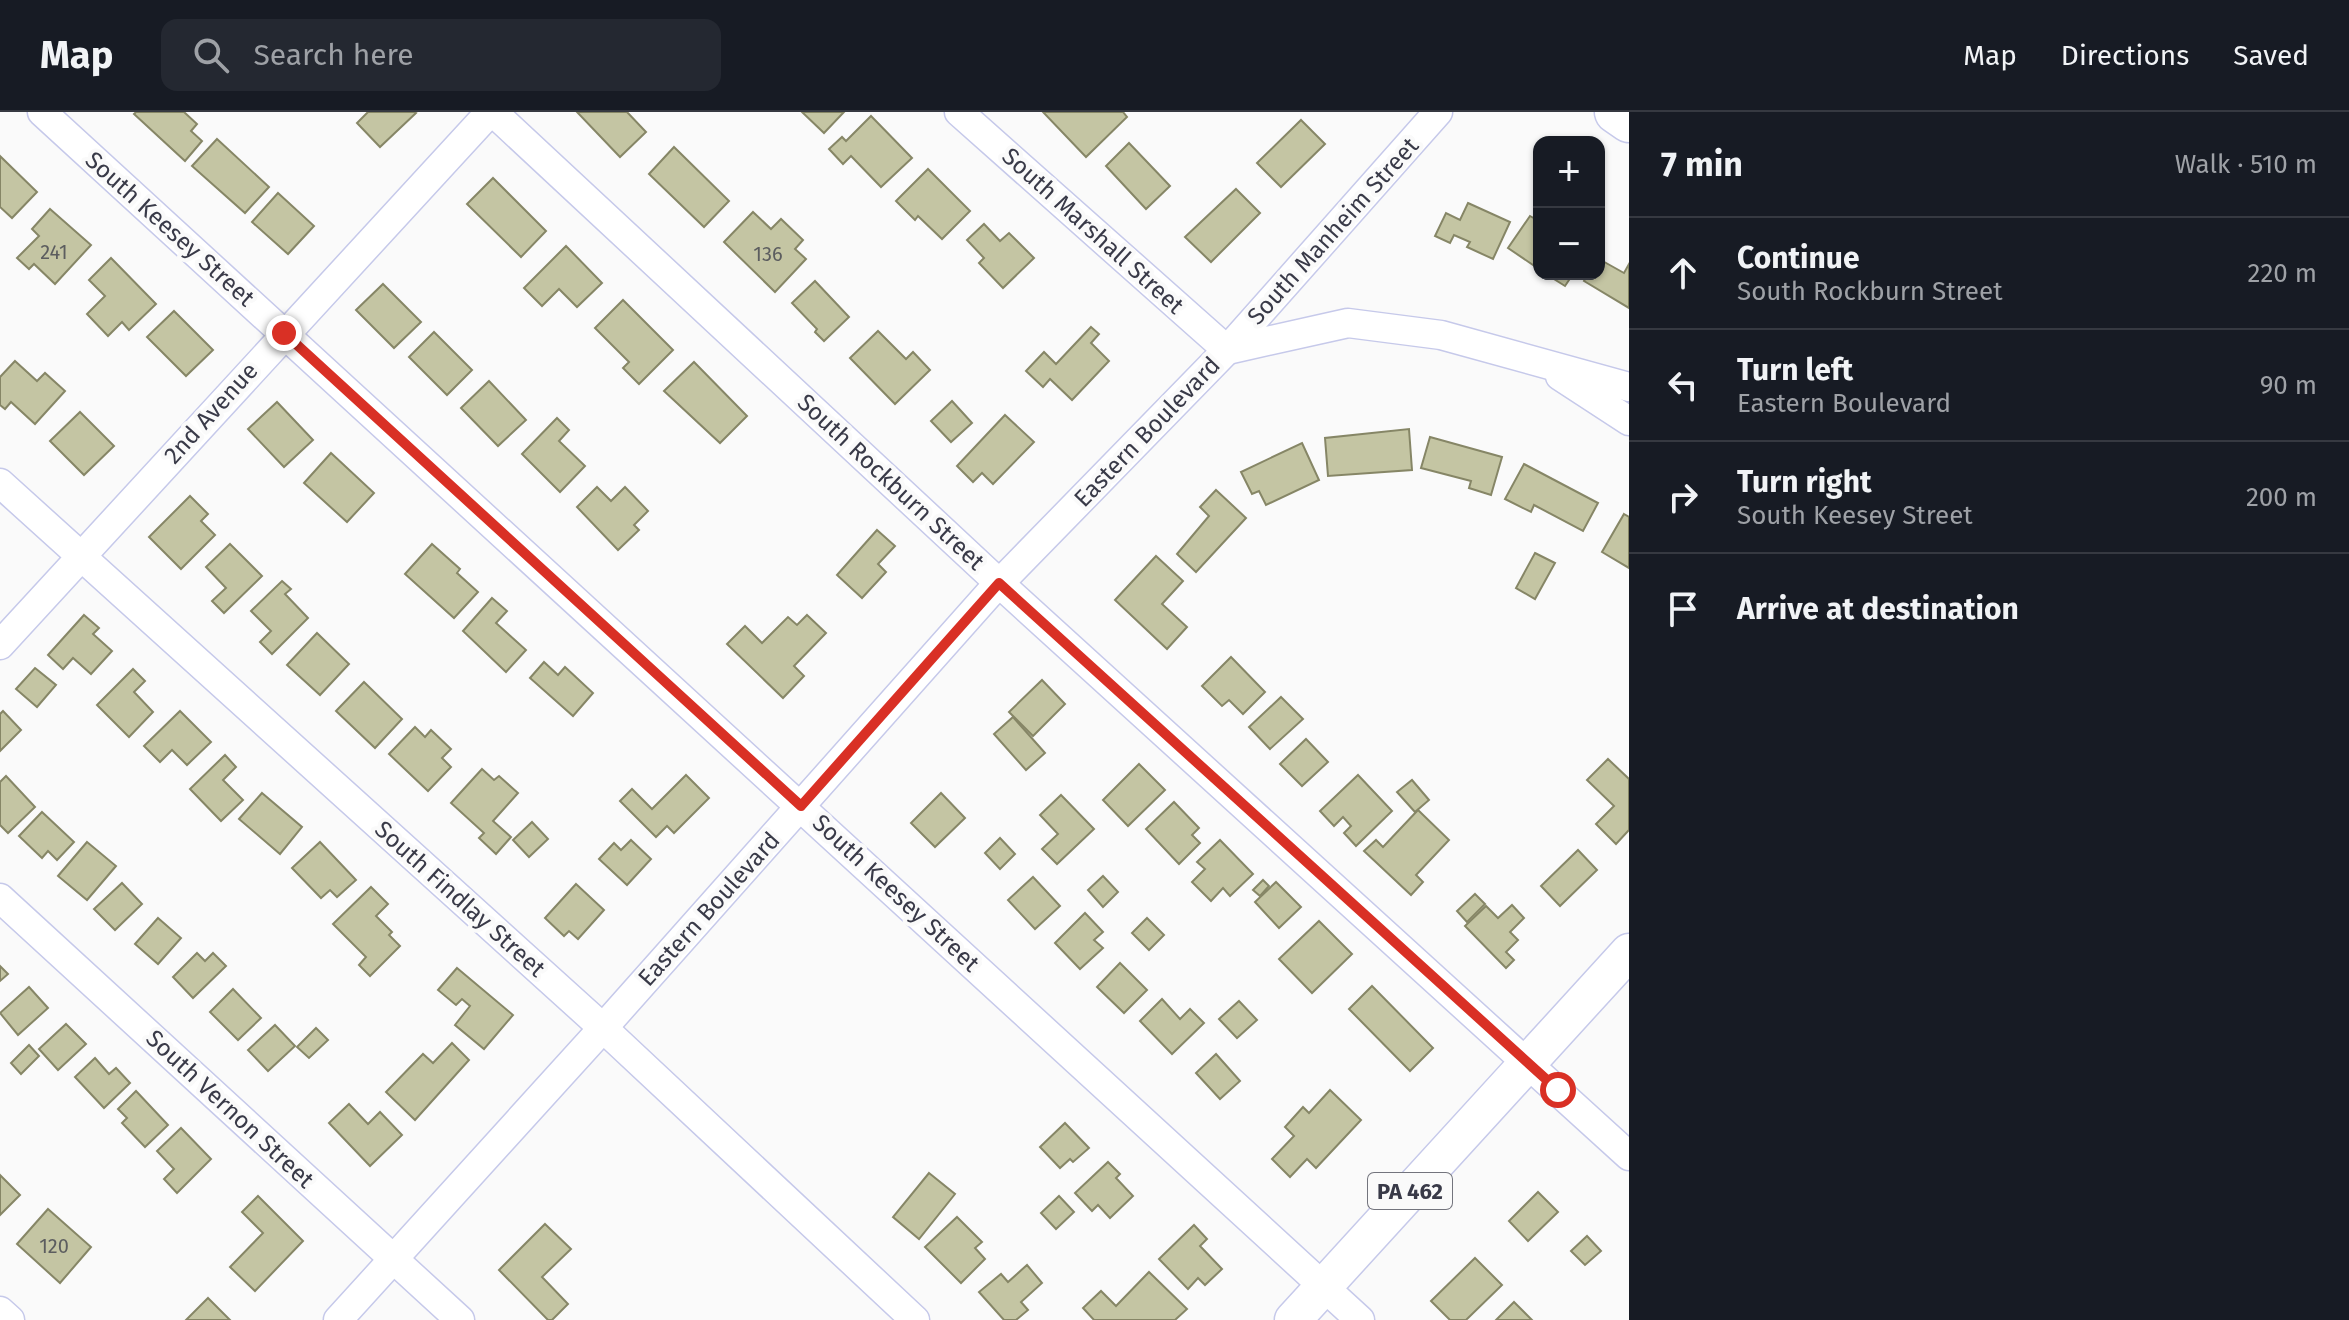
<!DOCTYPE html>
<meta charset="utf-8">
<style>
body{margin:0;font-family:"Fira Sans",sans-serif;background:#242831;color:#f1f3f6}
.controls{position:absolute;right:24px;top:24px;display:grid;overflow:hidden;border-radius:16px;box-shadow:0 2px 6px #0004}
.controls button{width:72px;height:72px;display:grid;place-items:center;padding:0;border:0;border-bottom:2px solid #363941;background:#171b24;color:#f1f3f6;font:40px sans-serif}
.stop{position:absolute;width:24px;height:24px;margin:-18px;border:6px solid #d93025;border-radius:50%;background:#fff}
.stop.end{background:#d93025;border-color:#fff;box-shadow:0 2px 8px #0008}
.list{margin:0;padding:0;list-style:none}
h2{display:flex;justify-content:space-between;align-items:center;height:104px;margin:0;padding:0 32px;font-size:34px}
h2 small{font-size:26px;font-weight:400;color:#9ea1a6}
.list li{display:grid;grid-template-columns:52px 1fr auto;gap:24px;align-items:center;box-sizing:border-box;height:112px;padding:0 32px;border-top:2px solid #363941}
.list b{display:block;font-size:30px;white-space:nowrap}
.list p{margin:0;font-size:26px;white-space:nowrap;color:#9ea1a6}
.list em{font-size:26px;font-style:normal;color:#9ea1a6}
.icon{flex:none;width:44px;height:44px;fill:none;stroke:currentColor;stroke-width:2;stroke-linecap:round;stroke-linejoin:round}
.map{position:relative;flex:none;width:1629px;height:1208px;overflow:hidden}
header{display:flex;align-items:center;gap:48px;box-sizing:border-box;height:112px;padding:0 40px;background:#171b24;border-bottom:2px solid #363941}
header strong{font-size:38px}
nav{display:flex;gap:44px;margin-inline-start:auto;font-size:28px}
.search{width:560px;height:72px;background:#242831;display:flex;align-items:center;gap:20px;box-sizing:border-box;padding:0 28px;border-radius:16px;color:#9ea1a6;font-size:30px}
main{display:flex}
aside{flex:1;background:#171b24}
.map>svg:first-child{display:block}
</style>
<header>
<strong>Map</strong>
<div class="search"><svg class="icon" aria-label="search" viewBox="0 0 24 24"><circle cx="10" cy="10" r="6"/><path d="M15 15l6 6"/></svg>Search here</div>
<nav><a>Map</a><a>Directions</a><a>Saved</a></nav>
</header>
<main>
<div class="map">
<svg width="1629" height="1208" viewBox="0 0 1629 1208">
<rect width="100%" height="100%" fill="#fafafa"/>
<g fill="#c4c5a3" stroke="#868666" stroke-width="2">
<polygon points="136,0 184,0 197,12 191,19 202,29 185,49 134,2"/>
<polygon points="368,0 414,0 416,1 380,35 357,11"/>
<polygon points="577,0 627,0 646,20 620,45"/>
<polygon points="802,0 844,0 824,21"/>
<polygon points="1043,0 1123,0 1127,5 1086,45"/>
<polygon points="871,4 912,46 881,75 851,44 843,52 829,37 842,25 846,29"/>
<polygon points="1301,8 1325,32 1281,75 1257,51"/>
<polygon points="217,27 269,75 245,101 192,54"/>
<polygon points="1129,31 1170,74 1146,97 1106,54"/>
<polygon points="674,35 729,89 704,115 649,62"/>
<polygon points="0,44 37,80 12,106 0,95"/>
<polygon points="928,57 970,99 942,127 918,104 915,108 896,89"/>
<polygon points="493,66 546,119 521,145 467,92"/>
<polygon points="1236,77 1260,101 1211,150 1185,125"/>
<polygon points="278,81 314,114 288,142 252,110"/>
<polygon points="1468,91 1510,110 1493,147 1467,135 1470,130 1454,123 1450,131 1435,124 1446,101 1460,108"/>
<polygon points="50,97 91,133 55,172 34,152 29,157 17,146 39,124 32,117"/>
<polygon points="753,100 771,117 781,107 803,128 795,137 806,147 775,180 724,130"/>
<polygon points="1530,104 1539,109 1539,157 1508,136"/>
<polygon points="984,112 1000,129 1009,121 1034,146 1003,176 979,151 984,146 967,128"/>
<polygon points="566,134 602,171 577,195 559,177 542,194 524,176"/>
<polygon points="111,146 156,192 129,218 122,210 108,224 87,202 105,184 89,168"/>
<polygon points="1599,147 1624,161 1629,152 1629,196 1584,169 1588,162 1599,162"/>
<polygon points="1546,162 1573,162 1565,174"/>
<polygon points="815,169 849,205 824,229 815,220 817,217 792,191"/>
<polygon points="383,172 421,210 394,236 356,198"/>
<polygon points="623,188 673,238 639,272 623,256 629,250 595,216"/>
<polygon points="174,199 213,238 186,264 147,225"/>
<polygon points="1091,215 1099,222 1091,231 1109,249 1072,288 1050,267 1043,275 1026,259 1044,240 1056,252"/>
<polygon points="878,219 906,247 913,240 930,258 895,292 850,246"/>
<polygon points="434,220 472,258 447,283 409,245"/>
<polygon points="15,249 37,269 45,261 65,279 35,312 11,290 5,297 0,293 0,265"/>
<polygon points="694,250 747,304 720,331 664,279"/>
<polygon points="489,269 526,308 498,334 461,296"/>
<polygon points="952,289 972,311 951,330 931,309"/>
<polygon points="277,290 313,328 284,355 248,317"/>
<polygon points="80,300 114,334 84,363 50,329"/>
<polygon points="1005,303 1034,330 993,372 982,361 973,370 957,354"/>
<polygon points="557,306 569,318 559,329 585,354 560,380 522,342"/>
<polygon points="1409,317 1412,358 1328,364 1325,326"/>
<polygon points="1430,325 1502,345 1491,383 1469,376 1471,369 1421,356"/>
<polygon points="1302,331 1319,368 1266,393 1259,379 1252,382 1241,360"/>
<polygon points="331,341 374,381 347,410 304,371"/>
<polygon points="1524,352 1598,391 1583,419 1534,393 1531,400 1505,387"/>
<polygon points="597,375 611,389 625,375 648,399 634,413 639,418 618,438 577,395"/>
<polygon points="1216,378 1246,406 1196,460 1177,442 1209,404 1200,395"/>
<polygon points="190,384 208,402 201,409 215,423 181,457 149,425"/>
<polygon points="1624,402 1629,405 1629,456 1602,440"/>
<polygon points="877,418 895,434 878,452 886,460 862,486 837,463"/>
<polygon points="230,432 262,464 224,501 212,489 226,476 206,455"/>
<polygon points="432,432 460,457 457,461 478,480 454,506 405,462"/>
<polygon points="1535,441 1555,451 1535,487 1516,476"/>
<polygon points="1156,444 1183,469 1162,492 1187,515 1167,537 1115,488"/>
<polygon points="282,469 291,477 285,482 308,506 272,542 260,530 271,519 251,499"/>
<polygon points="492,486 507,499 496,511 526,538 506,560 463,519"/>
<polygon points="84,503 99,516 93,522 112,539 91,562 73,546 63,557 48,543"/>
<polygon points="807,503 826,521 794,554 804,564 783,586 727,532 745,514 762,531 788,505 797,513"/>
<polygon points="317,521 349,552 320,583 287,553"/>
<polygon points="1231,545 1265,580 1243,602 1229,588 1222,594 1202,574"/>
<polygon points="544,550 558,563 565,555 593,581 573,604 530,566"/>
<polygon points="35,556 56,573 37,595 16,577"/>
<polygon points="133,557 145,569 134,580 153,600 129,625 97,593"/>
<polygon points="1042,568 1065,592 1033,624 1009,600"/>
<polygon points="364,570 402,607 375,636 336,599"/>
<polygon points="1281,585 1303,607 1270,637 1249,615"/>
<polygon points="3,599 21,618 0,639 0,602"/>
<polygon points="180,599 211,630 187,653 172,638 160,650 144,634"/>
<polygon points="1013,605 1045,641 1026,658 994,622"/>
<polygon points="415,615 425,625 431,618 451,637 442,646 451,655 428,679 389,642"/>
<polygon points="1306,627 1328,650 1302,674 1280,652"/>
<polygon points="225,643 236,655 223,668 243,688 221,709 190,677"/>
<polygon points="1608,647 1629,667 1629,718 1616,732 1596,712 1614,694 1587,668"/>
<polygon points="1139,652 1165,678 1128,714 1103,688"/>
<polygon points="482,657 494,668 499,664 518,681 493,709 511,725 496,742 479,726 484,721 451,691"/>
<polygon points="686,663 709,686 674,721 667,714 656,725 620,689 632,677 652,697"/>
<polygon points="1358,663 1392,699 1356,734 1344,721 1351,714 1343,705 1334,714 1320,699"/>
<polygon points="6,664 35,695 8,721 0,713 0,670"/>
<polygon points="1412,668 1429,688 1415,700 1397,680"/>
<polygon points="262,681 302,715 280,742 239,707"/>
<polygon points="941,681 965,706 935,735 911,711"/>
<polygon points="1061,683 1094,717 1057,752 1042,737 1058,722 1040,703"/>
<polygon points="1174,690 1199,716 1192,723 1200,731 1179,752 1146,717"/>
<polygon points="1418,698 1449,728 1416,763 1423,770 1411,783 1364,739 1376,728 1383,735"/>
<polygon points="42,700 74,730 57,748 48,739 42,746 19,724"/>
<polygon points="532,710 548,727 529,745 513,728"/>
<polygon points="1000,726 1015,742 1000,757 985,741"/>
<polygon points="631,728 651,747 627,773 599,747 614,731 621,738"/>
<polygon points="1220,728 1253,762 1230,784 1223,776 1211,789 1192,770 1205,757 1197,750"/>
<polygon points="87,730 116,754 87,788 58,764"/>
<polygon points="320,730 356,768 337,785 330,778 321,786 292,756"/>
<polygon points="1578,738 1597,758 1560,794 1541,774"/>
<polygon points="1103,764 1118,780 1103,795 1088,778"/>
<polygon points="1033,765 1060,794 1035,817 1008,788"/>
<polygon points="1263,768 1269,774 1260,784 1253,778"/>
<polygon points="1276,770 1301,795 1279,816 1255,790"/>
<polygon points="122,771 142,792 115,818 94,797"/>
<polygon points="576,772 604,798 578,827 569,819 564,824 545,806"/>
<polygon points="371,775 388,792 376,804 392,820 389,823 400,834 370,864 359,853 366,845 333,812"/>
<polygon points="1475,782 1485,792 1467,810 1457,799"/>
<polygon points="1512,793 1524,806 1510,820 1518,828 1506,840 1514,848 1506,856 1465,814 1486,794 1498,806"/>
<polygon points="1085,801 1103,820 1094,828 1103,836 1080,857 1055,831"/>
<polygon points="158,806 181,826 158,852 135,832"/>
<polygon points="1147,806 1164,823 1149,838 1132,821"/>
<polygon points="1319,809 1352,842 1312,881 1279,847"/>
<polygon points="197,841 205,849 213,841 226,854 193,886 173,865"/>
<polygon points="1120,851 1147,878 1124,901 1097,875"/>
<polygon points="0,854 8,862 0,869"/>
<polygon points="457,856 513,903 484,937 455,913 470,894 462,887 456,893 438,878"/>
<polygon points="1372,874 1433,936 1410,959 1349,897"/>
<polygon points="29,875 48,896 18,923 0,901"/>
<polygon points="233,877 261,906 238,928 210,900"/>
<polygon points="1162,887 1180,907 1190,897 1204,911 1172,942 1140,909"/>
<polygon points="1239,889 1257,908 1237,926 1219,907"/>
<polygon points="66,912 86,932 58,958 39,937"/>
<polygon points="275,913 295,934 268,959 248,938"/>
<polygon points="316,916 328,928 309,946 297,935"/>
<polygon points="452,931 469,948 415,1008 386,980 423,942 433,951"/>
<polygon points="29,933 39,944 21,962 11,951"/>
<polygon points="1216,942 1240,969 1220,987 1196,961"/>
<polygon points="95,946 109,962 116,956 130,971 104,996 75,965"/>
<polygon points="1330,978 1361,1008 1316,1056 1307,1047 1290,1065 1272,1047 1294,1024 1285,1015 1303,995 1309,1001"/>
<polygon points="136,979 168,1013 145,1035 122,1011 127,1006 118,997"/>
<polygon points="349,992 368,1012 380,1000 402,1023 370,1054 329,1011"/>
<polygon points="1065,1011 1089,1036 1073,1050 1070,1047 1060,1056 1040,1035"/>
<polygon points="181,1016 211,1047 177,1081 164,1067 174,1057 157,1039"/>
<polygon points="1108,1050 1120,1062 1116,1066 1133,1084 1110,1106 1098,1093 1092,1099 1075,1081"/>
<polygon points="929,1061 955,1082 919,1127 893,1105"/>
<polygon points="0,1063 20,1083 0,1103"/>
<polygon points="1538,1080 1558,1100 1528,1129 1509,1109"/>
<polygon points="258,1084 303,1129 255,1179 230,1155 263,1121 242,1100"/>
<polygon points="1059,1084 1074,1100 1056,1117 1041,1101"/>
<polygon points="48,1097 91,1135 60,1171 17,1132"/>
<polygon points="957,1105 982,1130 975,1136 985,1147 961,1171 925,1135"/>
<polygon points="545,1112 571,1137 542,1165 568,1192 552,1208 548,1208 499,1158"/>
<polygon points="1194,1113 1207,1127 1200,1134 1222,1157 1205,1173 1198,1166 1188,1177 1159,1147"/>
<polygon points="1587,1124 1601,1139 1585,1153 1571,1139"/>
<polygon points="1475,1146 1502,1173 1466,1208 1450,1208 1431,1189"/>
<polygon points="1027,1153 1042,1171 1021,1190 1028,1198 1016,1208 1004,1208 979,1180 1001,1162 1008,1170"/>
<polygon points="1149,1160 1187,1197 1175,1208 1094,1208 1083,1196 1101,1179 1116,1194"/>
<polygon points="208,1186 230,1208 186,1208"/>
<polygon points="1514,1190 1532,1208 1496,1208"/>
</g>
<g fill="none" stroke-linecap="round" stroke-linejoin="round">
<g stroke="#c6c9ea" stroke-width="31">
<g id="minor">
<polyline points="42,0 1360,1208"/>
<polyline points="493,0 999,471 1629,1044"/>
<polyline points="959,0 1227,238"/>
<polyline points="1227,238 1348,211 1441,223 1629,275"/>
<polyline points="1560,264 1629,309"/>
<polyline points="0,371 603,916 915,1208"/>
<polyline points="0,533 490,0"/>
<polyline points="0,786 460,1208"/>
<polyline points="0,1199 10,1208"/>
<polyline points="338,1208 603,916 988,483 1227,238 1438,0"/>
</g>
</g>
<g stroke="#c6c9ea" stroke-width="39">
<polyline id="major" points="1293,1208 1629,840"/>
</g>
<g stroke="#c6c9ea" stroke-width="45">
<polyline id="highway" points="1616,0 1629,9"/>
</g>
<use href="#minor" stroke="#fff" stroke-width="28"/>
<use href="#major" stroke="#fff" stroke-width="36"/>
<use href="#highway" stroke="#fff" stroke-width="42"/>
</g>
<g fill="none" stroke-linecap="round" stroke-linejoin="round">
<polyline stroke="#d93025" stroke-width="10" points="284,221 801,694 999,471 1558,978"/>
</g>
<g text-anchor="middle" stroke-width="8" stroke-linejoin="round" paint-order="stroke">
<g font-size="20" fill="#5c5d5f">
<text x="54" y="147">241</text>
<text x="768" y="149">136</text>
<text x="54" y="1141">120</text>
</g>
<rect fill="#fafafa" stroke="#73747d" stroke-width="2" x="1368" y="1061" width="84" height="36" rx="6"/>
<g font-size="22" font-weight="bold" fill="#393a48">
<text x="1410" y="1087">PA 462</text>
</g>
<g font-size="24" fill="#393a48" stroke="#fafafa">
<text transform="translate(170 117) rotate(42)" y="8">South Keesey Street</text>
<text transform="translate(1093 119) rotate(42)" y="8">South Marshall Street</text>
<text transform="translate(1333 119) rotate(-48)" y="8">South Manheim Street</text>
<text transform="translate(211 301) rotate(-48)" y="8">2nd Avenue</text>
<text transform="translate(1147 320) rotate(-46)" y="8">Eastern Boulevard</text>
<text transform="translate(891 370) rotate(43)" y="8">South Rockburn Street</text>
<text transform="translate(896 781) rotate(43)" y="8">South Keesey Street</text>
<text transform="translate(460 787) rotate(42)" y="8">South Findlay Street</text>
<text transform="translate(709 797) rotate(-48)" y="8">Eastern Boulevard</text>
<text transform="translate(230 997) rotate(43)" y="8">South Vernon Street</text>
</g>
</g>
</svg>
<div class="controls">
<button>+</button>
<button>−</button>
</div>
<div class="stop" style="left:1558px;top:978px"></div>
<div class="stop end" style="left:284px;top:221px"></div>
</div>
<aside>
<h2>7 min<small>Walk · 510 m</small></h2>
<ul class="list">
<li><svg class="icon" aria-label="ahead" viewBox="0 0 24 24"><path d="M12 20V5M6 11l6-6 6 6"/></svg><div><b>Continue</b><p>South Rockburn Street</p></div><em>220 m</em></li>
<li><svg class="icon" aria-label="left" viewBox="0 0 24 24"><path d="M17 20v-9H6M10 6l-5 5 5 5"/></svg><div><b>Turn left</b><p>Eastern Boulevard</p></div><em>90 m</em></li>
<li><svg class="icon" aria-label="right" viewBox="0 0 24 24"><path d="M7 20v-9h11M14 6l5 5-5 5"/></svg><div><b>Turn right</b><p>South Keesey Street</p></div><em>200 m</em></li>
<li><svg class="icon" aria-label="arrive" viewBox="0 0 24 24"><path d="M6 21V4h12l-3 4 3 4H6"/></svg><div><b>Arrive at destination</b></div></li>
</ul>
</aside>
</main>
